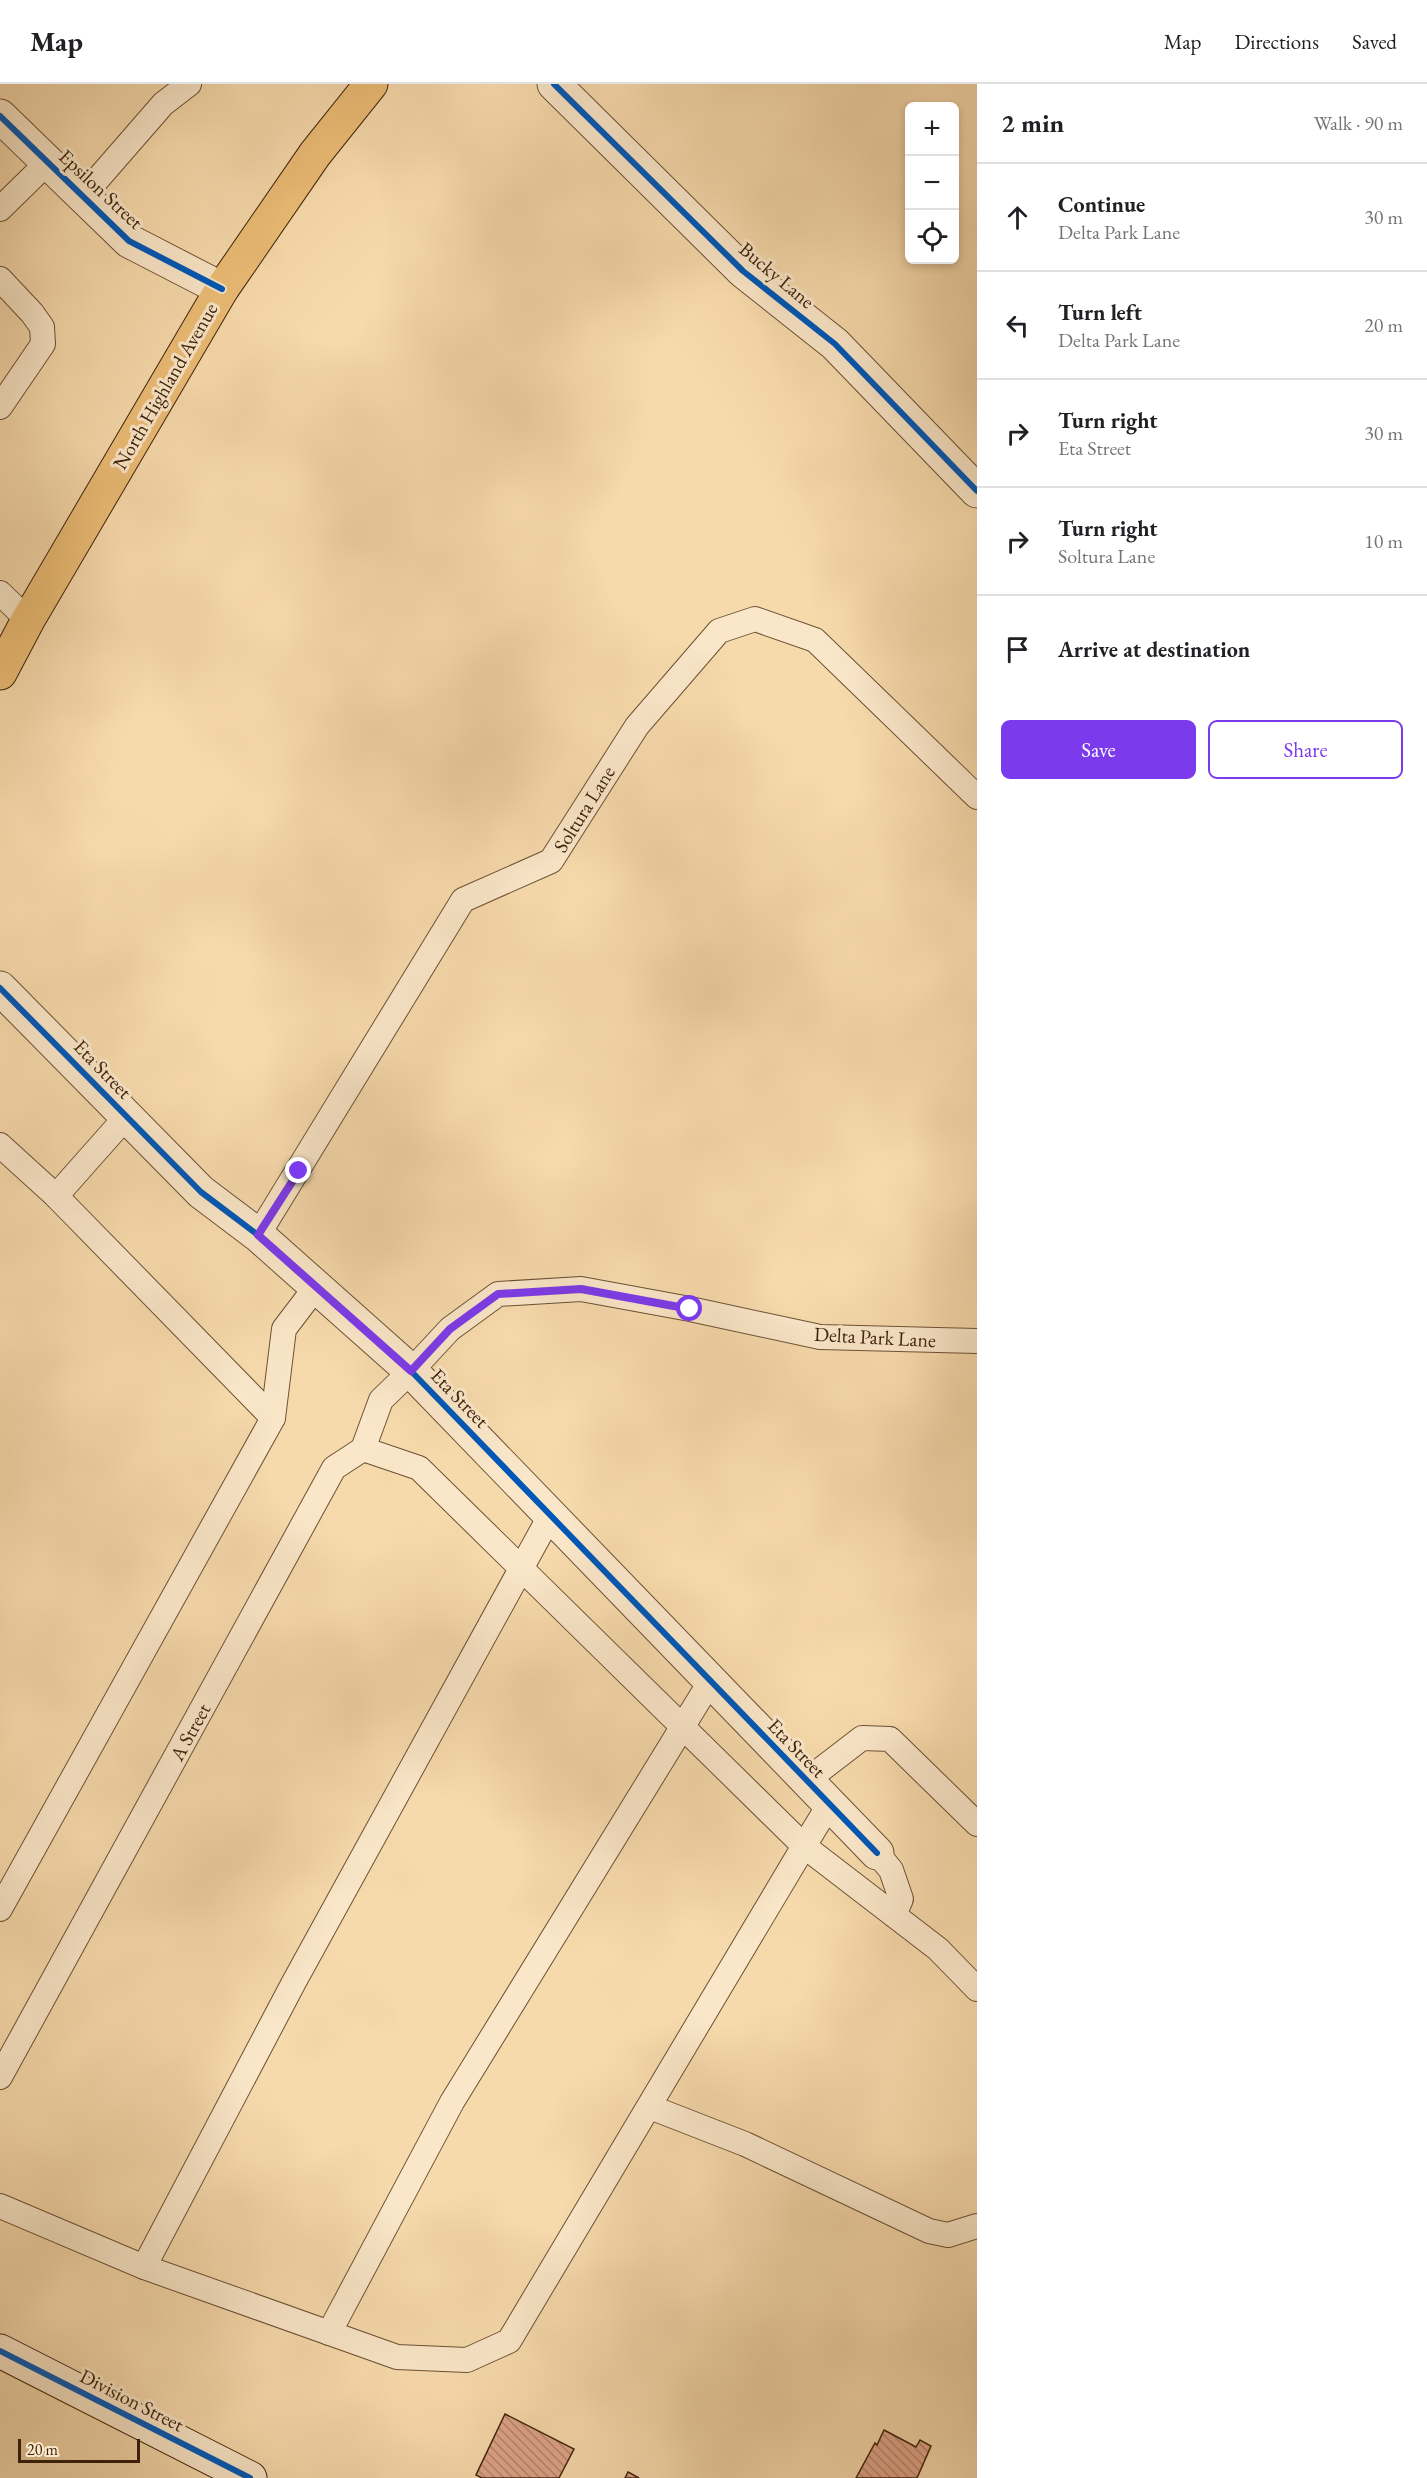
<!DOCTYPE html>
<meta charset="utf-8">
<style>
body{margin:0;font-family:"EB Garamond",serif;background:#f6f6f6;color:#202124}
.controls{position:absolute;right:18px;top:18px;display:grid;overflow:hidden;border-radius:9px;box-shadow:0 3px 9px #0003}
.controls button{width:54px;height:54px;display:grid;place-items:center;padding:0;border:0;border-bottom:2px solid #e0e0e0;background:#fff;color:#202124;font:30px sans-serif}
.scale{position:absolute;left:18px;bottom:15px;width:122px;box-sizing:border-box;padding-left:6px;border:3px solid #3e230c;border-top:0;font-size:16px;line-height:21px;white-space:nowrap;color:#3e230c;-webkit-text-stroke:4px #fae7c9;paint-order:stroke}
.stop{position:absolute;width:18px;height:18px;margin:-14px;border:4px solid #7c3aed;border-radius:50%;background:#fff}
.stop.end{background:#7c3aed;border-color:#fff;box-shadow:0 2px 6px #0008}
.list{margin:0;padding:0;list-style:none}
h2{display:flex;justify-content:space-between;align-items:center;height:78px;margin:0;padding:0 24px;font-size:26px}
h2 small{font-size:20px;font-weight:400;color:#757577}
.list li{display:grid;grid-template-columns:39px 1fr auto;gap:18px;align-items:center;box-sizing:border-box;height:108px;padding:0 24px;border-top:2px solid #e0e0e0}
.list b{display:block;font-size:22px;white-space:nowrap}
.list p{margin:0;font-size:20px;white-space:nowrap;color:#757577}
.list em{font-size:20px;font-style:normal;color:#757577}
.actions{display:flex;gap:12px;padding:18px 24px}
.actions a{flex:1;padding:14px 0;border:2px solid #7c3aed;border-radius:9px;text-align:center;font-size:21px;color:#7c3aed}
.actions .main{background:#7c3aed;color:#fff}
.icon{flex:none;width:33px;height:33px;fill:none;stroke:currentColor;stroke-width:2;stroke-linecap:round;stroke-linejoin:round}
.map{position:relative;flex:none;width:977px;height:2394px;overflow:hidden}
header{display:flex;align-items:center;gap:36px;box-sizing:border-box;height:84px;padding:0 30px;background:#fff;border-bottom:2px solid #e0e0e0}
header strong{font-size:28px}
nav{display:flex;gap:33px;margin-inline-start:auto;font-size:21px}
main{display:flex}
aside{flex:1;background:#fff}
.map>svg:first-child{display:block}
</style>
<header>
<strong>Map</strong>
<nav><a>Map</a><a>Directions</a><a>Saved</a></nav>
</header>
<main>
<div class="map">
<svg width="977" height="2394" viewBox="0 0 977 2394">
<defs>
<pattern id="building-back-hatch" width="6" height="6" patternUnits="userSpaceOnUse" patternTransform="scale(1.5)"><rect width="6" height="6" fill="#e0a58b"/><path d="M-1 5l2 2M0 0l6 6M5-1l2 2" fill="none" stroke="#b78670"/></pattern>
</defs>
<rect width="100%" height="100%" fill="#f7daac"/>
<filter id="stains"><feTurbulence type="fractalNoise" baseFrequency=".00333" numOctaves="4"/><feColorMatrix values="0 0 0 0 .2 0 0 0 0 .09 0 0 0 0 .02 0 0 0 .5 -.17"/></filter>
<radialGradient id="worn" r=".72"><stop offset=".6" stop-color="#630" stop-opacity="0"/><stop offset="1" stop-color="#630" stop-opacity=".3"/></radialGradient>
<g fill="url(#building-back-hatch)" stroke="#3e230c" stroke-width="1.5">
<polygon points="505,2330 574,2365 559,2394 482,2394 476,2391"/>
<polygon points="884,2346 916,2363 920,2356 931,2362 917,2394 856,2394 875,2359 877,2361"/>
<polygon points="628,2388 639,2394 625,2394"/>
</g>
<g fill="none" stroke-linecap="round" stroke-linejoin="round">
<g stroke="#6c5134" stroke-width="26">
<g id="lane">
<polyline points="83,112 163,20 189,0"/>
<polyline points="0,125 48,78"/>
<polyline points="0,195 32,229 42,243 43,260 0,323"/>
<polyline points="0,509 28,536"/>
<polyline points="126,1033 56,1112 273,1334 284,1245 316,1203"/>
<polyline points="0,1061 56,1112"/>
<polyline points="258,1151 463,816 551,777 637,642 719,547 755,535 815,556 977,713"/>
<polyline points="363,1365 381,1316 411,1287 450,1245 498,1210 581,1205 690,1225 820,1253 977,1257"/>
<polyline points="806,1697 862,1654 890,1655 977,1740"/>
<polyline points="829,1721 804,1762 938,1865 977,1905"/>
<polyline points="877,1769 891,1786 901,1815 894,1831"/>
<polyline points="0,1825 273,1334"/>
<polyline points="0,1993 334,1384 363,1365 419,1384 804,1762 509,2257 467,2276 397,2273 144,2183 0,2122"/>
<polyline points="650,2023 745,2060 929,2147 948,2151 977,2142"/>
<polyline points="144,2183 294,1898 550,1432"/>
<polyline points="329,2249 452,2018 710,1598"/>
</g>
</g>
<g stroke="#6c5134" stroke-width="35">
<g id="street">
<polyline points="554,0 743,187 835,260 977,407"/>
<polyline points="0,32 129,157 222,205"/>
<polyline points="0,904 201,1108 258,1151 411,1287 877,1769"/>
</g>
</g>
<g stroke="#3e230c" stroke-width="35">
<polyline id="secondary" points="0,2267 250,2394"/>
</g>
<g stroke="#3e230c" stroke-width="35">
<polyline id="primary" points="0,589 28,536 222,205 315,70 371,0"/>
</g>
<use href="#lane" stroke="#fae7c9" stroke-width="24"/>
<use href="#street" stroke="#fae7c9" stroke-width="33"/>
<use href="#secondary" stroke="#fae7c9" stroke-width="33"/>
<use href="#primary" stroke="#ecbd76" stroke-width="33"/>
<g stroke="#fae7c9" stroke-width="10">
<g id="cycleway">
<polyline points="554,0 743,187 835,260 977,407"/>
<polyline points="0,32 129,157 222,205"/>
<polyline points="0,904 201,1108 258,1151 411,1287 877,1769"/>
<polyline points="0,2267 250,2394"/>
</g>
</g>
<use href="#cycleway" stroke="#0057b8" stroke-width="6"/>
</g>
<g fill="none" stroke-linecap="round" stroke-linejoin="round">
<polyline stroke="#7c3aed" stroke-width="8" points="299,1087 258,1151 411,1287 450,1245 498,1210 581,1205 690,1225"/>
</g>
<g text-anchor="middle" stroke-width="6" stroke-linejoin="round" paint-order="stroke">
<g font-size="20" fill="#3e230c" stroke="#fae7c9">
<text transform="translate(101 105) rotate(43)" y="7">Epsilon Street</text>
<text transform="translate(777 191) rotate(40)" y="7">Bucky Lane</text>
<text transform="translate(165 302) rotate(-60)" y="7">North Highland Avenue</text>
<text transform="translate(584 725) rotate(-58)" y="7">Soltura Lane</text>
<text transform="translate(103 985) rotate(46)" y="7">Eta Street</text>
<text transform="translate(875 1253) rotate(3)" y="7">Delta Park Lane</text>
<text transform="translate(460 1314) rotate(46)" y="7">Eta Street</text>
<text transform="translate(190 1648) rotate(-61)" y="7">A Street</text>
<text transform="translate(797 1664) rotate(46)" y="7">Eta Street</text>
<text transform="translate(132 2316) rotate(27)" y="7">Division Street</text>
</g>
</g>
<rect width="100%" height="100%" filter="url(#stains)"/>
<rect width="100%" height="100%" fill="url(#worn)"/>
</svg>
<div class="controls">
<button>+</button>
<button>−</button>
<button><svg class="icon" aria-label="locate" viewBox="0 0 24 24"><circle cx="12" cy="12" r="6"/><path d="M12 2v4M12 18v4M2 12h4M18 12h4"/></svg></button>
</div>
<div class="scale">20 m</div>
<div class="stop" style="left:690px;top:1225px"></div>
<div class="stop end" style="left:299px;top:1087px"></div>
</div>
<aside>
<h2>2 min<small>Walk · 90 m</small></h2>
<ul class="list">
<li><svg class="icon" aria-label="ahead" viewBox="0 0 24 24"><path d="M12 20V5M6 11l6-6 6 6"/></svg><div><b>Continue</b><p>Delta Park Lane</p></div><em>30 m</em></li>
<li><svg class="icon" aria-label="left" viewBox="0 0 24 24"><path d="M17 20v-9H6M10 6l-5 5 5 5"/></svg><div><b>Turn left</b><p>Delta Park Lane</p></div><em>20 m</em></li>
<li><svg class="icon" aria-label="right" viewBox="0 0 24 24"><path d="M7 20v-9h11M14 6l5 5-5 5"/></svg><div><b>Turn right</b><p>Eta Street</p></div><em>30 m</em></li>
<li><svg class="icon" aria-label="right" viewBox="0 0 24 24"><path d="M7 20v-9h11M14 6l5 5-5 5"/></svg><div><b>Turn right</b><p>Soltura Lane</p></div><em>10 m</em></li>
<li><svg class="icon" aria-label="arrive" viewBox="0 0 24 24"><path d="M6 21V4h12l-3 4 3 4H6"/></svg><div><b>Arrive at destination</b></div></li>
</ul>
<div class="actions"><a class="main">Save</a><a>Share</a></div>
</aside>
</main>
